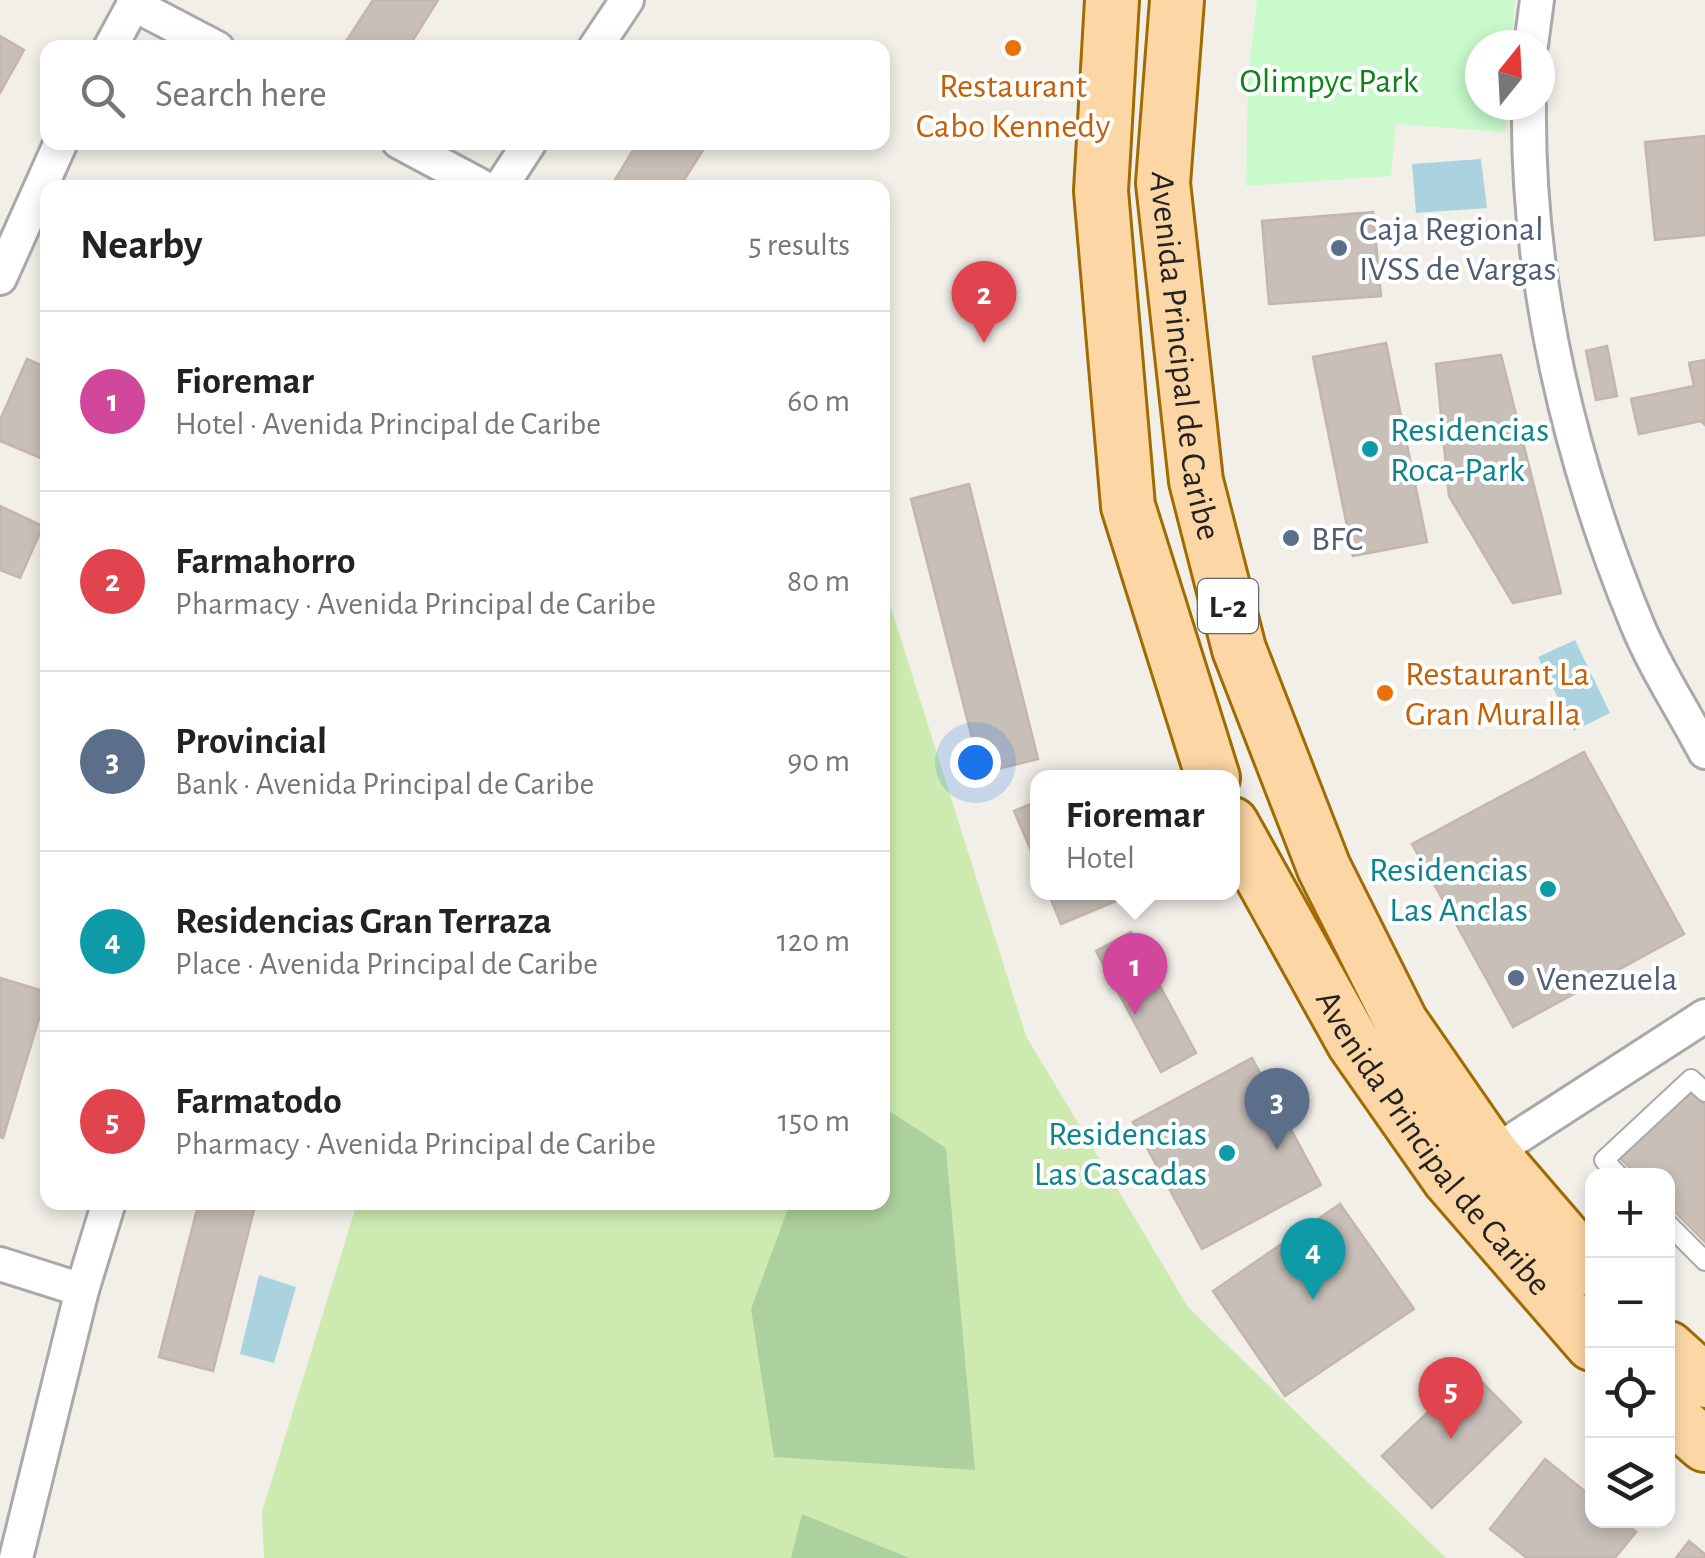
<!DOCTYPE html>
<meta charset="utf-8">
<style>
body{margin:0;font-family:"Alegreya Sans",sans-serif;background:#f2f2f2;color:#222}
.controls{position:absolute;right:30px;bottom:30px;display:grid;overflow:hidden;border-radius:20px;box-shadow:0 5px 15px #0003}
.controls button{width:90px;height:90px;display:grid;place-items:center;padding:0;border:0;border-bottom:2px solid #e0e0e0;background:#fff;color:#222;font:50px sans-serif}
.compass{position:absolute;left:1465px;top:30px;width:90px;height:90px;border-radius:50%;background:#fff;box-shadow:0 5px 15px #0003;rotate:18deg}
.you{position:absolute;left:975px;top:762px;width:35px;height:35px;margin:-25px;border:8px solid #fff;border-radius:50%;background:#1a73e8;box-shadow:0 0 0 15px #1a73e833}
.badge{display:grid;place-items:center;width:65px;height:65px;border-radius:50%;background:#d40000;color:#fff;font-size:32px;font-weight:700}
.pin{position:absolute;translate:-50% -82px;filter:drop-shadow(0 2px 5px #0008)}
.pin::after{content:'';position:absolute;top:52px;width:35px;height:30px;background:inherit;clip-path:polygon(0 0,100% 0,50% 100%)}
.popup{position:absolute;left:1030px;top:770px;width:210px;height:130px;box-sizing:border-box;display:grid;place-content:center;border-radius:20px;background:#fff;filter:drop-shadow(0 2px 8px #0005);font-size:32px;white-space:nowrap;color:#767676}
.popup b{font-size:38px;color:#222}
.popup::after{content:'';position:absolute;left:50%;top:100%;margin-left:-20px;border:20px solid transparent;border-top-color:#fff}
.list{margin:0;padding:0;list-style:none}
h2{display:flex;justify-content:space-between;align-items:center;height:130px;margin:0;padding:0 40px;font-size:42px}
h2 small{font-size:32px;font-weight:400;color:#767676}
.list li{display:grid;grid-template-columns:65px 1fr auto;gap:30px;align-items:center;box-sizing:border-box;height:180px;padding:0 40px;border-top:2px solid #e0e0e0}
.list b{display:block;font-size:38px;white-space:nowrap}
.list p{margin:0;font-size:32px;white-space:nowrap;color:#767676}
.list em{font-size:32px;font-style:normal;color:#767676}
.icon{flex:none;width:55px;height:55px;fill:none;stroke:currentColor;stroke-width:2;stroke-linecap:round;stroke-linejoin:round}
.map{position:relative;flex:none;width:1705px;height:1558px;overflow:hidden}
.search{position:absolute;background:#fff;box-shadow:0 5px 15px #0003;left:40px;top:40px;width:850px;height:110px;display:flex;align-items:center;gap:25px;box-sizing:border-box;padding:0 35px;border-radius:20px;color:#767676;font-size:38px}
.panel{position:absolute;background:#fff;box-shadow:0 5px 15px #0003;left:40px;top:180px;width:850px;height:1030px;border-radius:20px}
.map>svg:first-child{display:block}
</style>
<div class="map">
<svg width="1705" height="1558" viewBox="0 0 1705 1558">
<rect width="100%" height="100%" fill="#f2efe9"/>
<polygon fill="#cdebb0" points="883,582 1026,1036 1188,1307 1446,1558 264,1558 262,1512 357,1203 882,1202"/>
<g fill="#add19e">
<polygon points="883,1107 946,1148 975,1470 774,1457 751,1309 790,1203 882,1202"/>
<polygon points="802,1514 909,1558 791,1558"/>
</g>
<polygon fill="#c8facc" points="1257,0 1515,0 1511,45 1480,45 1480,105 1507,105 1505,132 1396,124 1391,176 1246,186 1248,76"/>
<g fill="#aad3df">
<polygon points="1481,159 1487,208 1416,213 1412,164"/>
<polygon points="1575,640 1610,713 1574,731 1538,657"/>
<polygon points="259,1275 296,1287 274,1363 240,1354"/>
</g>
<g fill="#c7bfb8" stroke="#c4b6ab" stroke-width="2.5">
<polygon points="373,0 438,0 408,48 351,48 345,43"/>
<polygon points="0,36 24,50 0,93"/>
<polygon points="1705,136 1705,235 1655,240 1645,142"/>
<polygon points="638,142 708,142 679,188 610,188"/>
<polygon points="1373,212 1381,296 1269,304 1262,221"/>
<polygon points="1386,343 1427,542 1353,556 1313,357"/>
<polygon points="1607,346 1617,396 1596,400 1586,351"/>
<polygon points="1501,355 1561,593 1513,603 1449,496 1436,364"/>
<polygon points="27,359 48,368 48,461 0,441 0,420"/>
<polygon points="1705,360 1705,425 1701,421 1639,434 1631,399 1694,386 1689,363"/>
<polygon points="969,484 1038,759 981,773 911,499"/>
<polygon points="0,506 43,526 20,578 0,570"/>
<polygon points="1584,752 1684,934 1513,1027 1412,844"/>
<polygon points="1038,801 1038,867 1014,811"/>
<polygon points="1048,892 1127,892 1128,896 1061,924"/>
<polygon points="1131,932 1196,1053 1161,1072 1096,951"/>
<polygon points="0,978 47,992 3,1138 0,1137"/>
<polygon points="1252,1058 1321,1185 1202,1249 1133,1122"/>
<polygon points="1687,1087 1705,1105 1705,1242 1668,1205 1668,1176 1638,1176 1618,1156"/>
<polygon points="199,1202 256,1202 213,1371 159,1357"/>
<polygon points="1340,1204 1414,1309 1285,1396 1213,1291"/>
<polygon points="1471,1371 1521,1422 1432,1508 1382,1456"/>
<polygon points="1545,1459 1592,1497 1592,1520 1622,1520 1636,1532 1615,1558 1527,1558 1490,1529"/>
<polygon points="1689,1541 1705,1554 1705,1558 1676,1558"/>
</g>
<g fill="none" stroke-linecap="round" stroke-linejoin="round">
<g stroke="#a9a9a9" stroke-width="22">
<g id="service">
<polyline points="1619,1176 1604,1160 1691,1079 1705,1092"/>
<polyline points="1668,1224 1705,1261"/>
</g>
</g>
<g stroke="#a9a9a9" stroke-width="38">
<g id="minor">
<polyline points="133,4 217,48"/>
<polyline points="1531,45 1537,0"/>
<polyline points="110,48 136,0"/>
<polyline points="595,48 627,0"/>
<path d="M1529,105C1527,281 1570,462 1637,624C1655,668 1683,710 1705,752"/>
<polyline points="399,142 485,188"/>
<polyline points="500,188 530,142"/>
<polyline points="0,278 61,142"/>
<polyline points="1479,1162 1705,1016"/>
<polyline points="0,1264 82,1290"/>
<polyline points="16,1558 82,1290 109,1202"/>
</g>
</g>
<g stroke="#a06b00" stroke-width="58">
<g id="primary">
<polyline points="1112,0 1101,191 1128,506 1213,778"/>
<path id="s1" d="M1177,0L1163,183L1196,481L1239,649L1324,868L1401,1022L1493,1155L1592,1270"/>
<path id="s2" d="M1232,824L1353,1042L1449,1179L1592,1344"/>
<polyline points="1668,1348 1705,1381"/>
<polyline points="1668,1413 1705,1445"/>
</g>
</g>
<use href="#service" stroke="#fff" stroke-width="18"/>
<use href="#minor" stroke="#fff" stroke-width="32"/>
<use href="#primary" stroke="#fcd6a4" stroke-width="52"/>
</g>
<g fill="#e8710a" stroke="#fff" stroke-width="4">
<circle cx="1013" cy="48" r="10"/>
<circle cx="1385" cy="693" r="10"/>
</g>
<g fill="#5c6f8a" stroke="#fff" stroke-width="4">
<circle cx="1339" cy="248" r="10"/>
<circle cx="1291" cy="538" r="10"/>
<circle cx="1516" cy="978" r="10"/>
</g>
<g fill="#0f9aa8" stroke="#fff" stroke-width="4">
<circle cx="1370" cy="449" r="10"/>
<circle cx="1548" cy="889" r="10"/>
<circle cx="1227" cy="1153" r="10"/>
</g>
<g text-anchor="middle" stroke-width="8" stroke-linejoin="round" paint-order="stroke">
<rect fill="#fff" stroke="#646464" stroke-width="2.5" x="1198" y="579" width="60" height="54" rx="8"/>
<g font-size="32" font-weight="bold" fill="#222">
<text x="1228" y="617">L-2</text>
</g>
<g font-size="35" fill="#0c8416" stroke="#fff">
<text x="1329" y="92">Olimpyc Park</text>
</g>
<g font-size="35" fill="#c56008" stroke="#fff">
<text x="1013" y="97">Restaurant<tspan x="1013" dy="40">Cabo Kennedy</tspan></text>
<text x="1405" y="685" text-anchor="start">Restaurant La<tspan x="1405" dy="40">Gran Muralla</tspan></text>
</g>
<g font-size="35" fill="#4e5e75" stroke="#fff" text-anchor="start">
<text x="1359" y="240">Caja Regional<tspan x="1359" dy="40">IVSS de Vargas</tspan></text>
<text x="1311" y="550">BFC</text>
<text x="1536" y="990">Venezuela</text>
</g>
<g font-size="35" fill="#222" stroke="#fff">
<text dy="12" stroke="none"><textPath href="#s1" startOffset="358">Avenida Principal de Caribe</textPath></text>
<text dy="12" stroke="none"><textPath href="#s2" startOffset="378">Avenida Principal de Caribe</textPath></text>
</g>
<g font-size="35" fill="#0d838f" stroke="#fff" text-anchor="end">
<text x="1390" y="441" text-anchor="start">Residencias<tspan x="1390" dy="40">Roca-Park</tspan></text>
<text x="1528" y="881">Residencias<tspan x="1528" dy="40">Las Anclas</tspan></text>
<text x="1207" y="1145">Residencias<tspan x="1207" dy="40">Las Cascadas</tspan></text>
</g>
</g>
</svg>
<div class="controls">
<button>+</button>
<button>−</button>
<button><svg class="icon" aria-label="locate" viewBox="0 0 24 24"><circle cx="12" cy="12" r="6"/><path d="M12 2v4M12 18v4M2 12h4M18 12h4"/></svg></button>
<button><svg class="icon" aria-label="layers" viewBox="0 0 24 24"><path d="M12 4l9 5-9 5-9-5zM3 14l9 5 9-5"/></svg></button>
</div>
<svg class="compass" viewBox="-18 -18 36 36"><path d="M0-13l5 13h-10z" fill="#e53935"/><path d="M0 13l5-13h-10z" fill="#767676"/></svg>
<div class="you"></div>
<div class="pin badge" style="left:1135px;top:1015px;background:#d1479c">1</div>
<div class="popup"><b>Fioremar</b>Hotel</div>
<div class="pin badge" style="left:984px;top:343px;background:#e0444e">2</div>
<div class="pin badge" style="left:1277px;top:1150px;background:#5c6f8a">3</div>
<div class="pin badge" style="left:1313px;top:1300px;background:#0f9aa8">4</div>
<div class="pin badge" style="left:1451px;top:1439px;background:#e0444e">5</div>
<div class="search"><svg class="icon" aria-label="search" viewBox="0 0 24 24"><circle cx="10" cy="10" r="6"/><path d="M15 15l6 6"/></svg>Search here</div>
<section class="panel">
<h2>Nearby<small>5 results</small></h2>
<ul class="list">
<li><span class="badge" style="background:#d1479c">1</span><div><b>Fioremar</b><p>Hotel · Avenida Principal de Caribe</p></div><em>60 m</em></li>
<li><span class="badge" style="background:#e0444e">2</span><div><b>Farmahorro</b><p>Pharmacy · Avenida Principal de Caribe</p></div><em>80 m</em></li>
<li><span class="badge" style="background:#5c6f8a">3</span><div><b>Provincial</b><p>Bank · Avenida Principal de Caribe</p></div><em>90 m</em></li>
<li><span class="badge" style="background:#0f9aa8">4</span><div><b>Residencias Gran Terraza</b><p>Place · Avenida Principal de Caribe</p></div><em>120 m</em></li>
<li><span class="badge" style="background:#e0444e">5</span><div><b>Farmatodo</b><p>Pharmacy · Avenida Principal de Caribe</p></div><em>150 m</em></li>
</ul>
</section>
</div>
